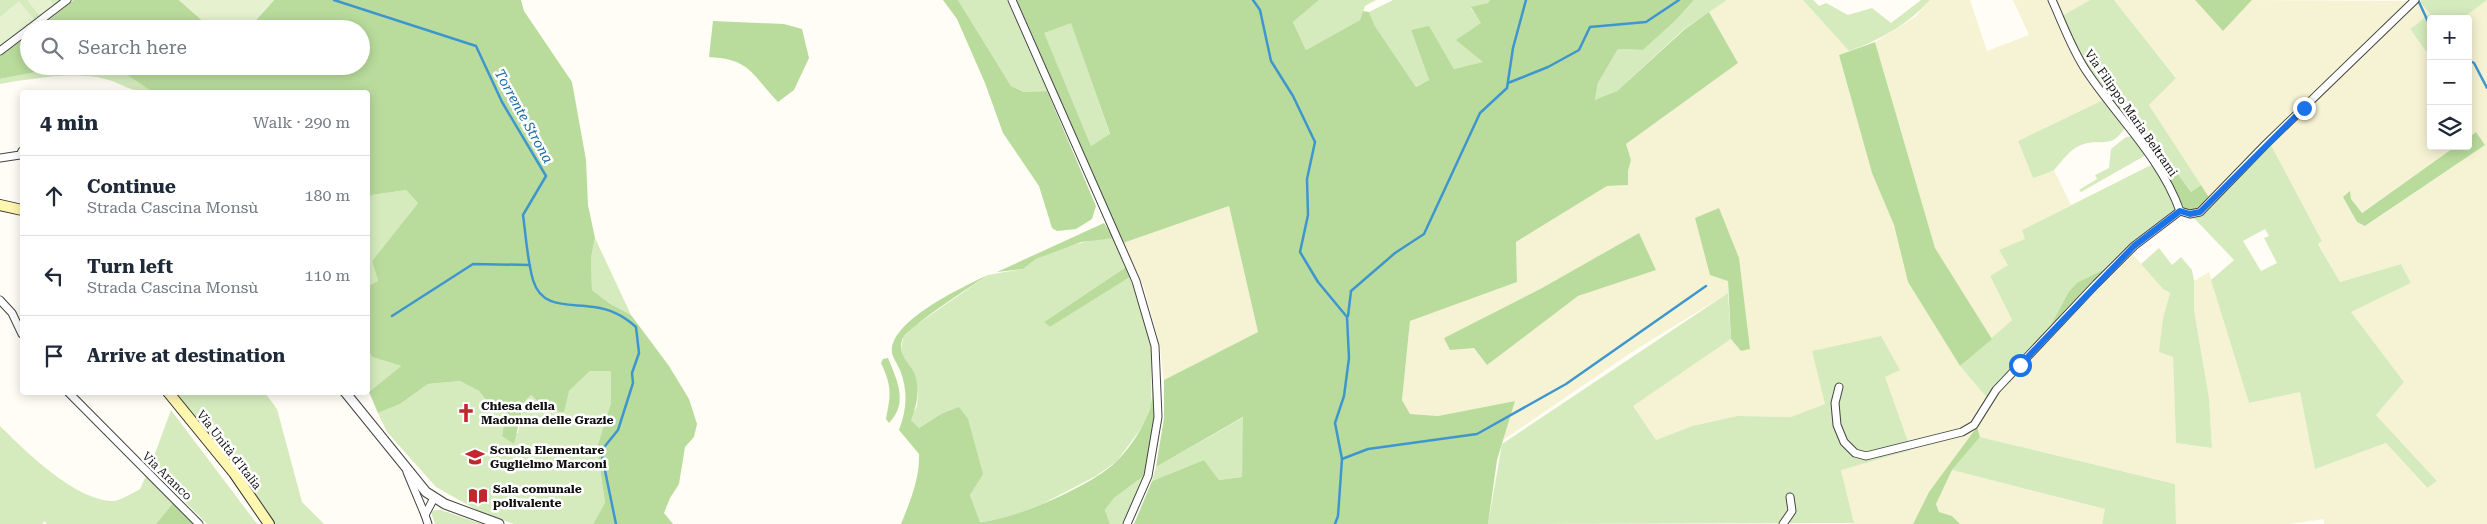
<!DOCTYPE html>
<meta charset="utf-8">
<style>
body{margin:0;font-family:"Roboto Serif",serif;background:#f6f6f7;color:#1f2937}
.controls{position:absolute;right:15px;top:15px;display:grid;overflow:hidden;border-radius:5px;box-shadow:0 2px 12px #0003}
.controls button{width:45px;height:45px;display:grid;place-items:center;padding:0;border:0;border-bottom:1px solid #e0e1e3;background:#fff;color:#1f2937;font:25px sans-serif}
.stop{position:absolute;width:15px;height:15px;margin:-11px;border:4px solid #1a73e8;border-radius:50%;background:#fff}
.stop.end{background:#1a73e8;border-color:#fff;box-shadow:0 1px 5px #0008}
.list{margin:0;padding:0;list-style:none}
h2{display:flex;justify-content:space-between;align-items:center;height:65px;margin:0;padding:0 20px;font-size:21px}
h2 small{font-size:16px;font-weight:400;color:#747a83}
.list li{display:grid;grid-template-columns:32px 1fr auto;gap:15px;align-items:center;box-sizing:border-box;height:80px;padding:0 20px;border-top:1px solid #e0e1e3}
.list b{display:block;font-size:19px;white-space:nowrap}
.list p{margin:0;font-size:16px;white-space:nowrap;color:#747a83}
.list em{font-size:16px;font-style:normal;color:#747a83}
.icon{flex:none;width:28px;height:28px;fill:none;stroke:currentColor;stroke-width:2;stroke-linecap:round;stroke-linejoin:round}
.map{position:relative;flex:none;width:2487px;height:524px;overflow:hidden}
.search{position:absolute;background:#fff;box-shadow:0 2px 12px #0003;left:20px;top:20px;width:350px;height:55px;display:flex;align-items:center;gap:12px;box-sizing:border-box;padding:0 18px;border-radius:28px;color:#747a83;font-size:19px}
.panel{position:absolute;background:#fff;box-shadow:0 2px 12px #0003;left:20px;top:90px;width:350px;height:305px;border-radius:5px}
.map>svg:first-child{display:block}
</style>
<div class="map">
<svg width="2487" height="524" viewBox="0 0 2487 524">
<rect width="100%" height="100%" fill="#fffdf5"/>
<g fill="#f6f3d4" fill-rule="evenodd">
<path d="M1727,0H1803L1849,51L1839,55L1872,173L1894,225L1908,282L1960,366L1988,399L2131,252L2163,289L2170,293L2163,318L2173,357L2176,443L2212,448L2209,398L2194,310V281L2209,272L2249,403L2300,391L2315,469L2386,443L2426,488L2437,481L2376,415L2404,382L2351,312L2411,283L2401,264L2340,282L2318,243L2322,241L2271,145L2420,2L2430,14L2410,29L2431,58V146H2456L2361,213L2351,199L2343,196L2357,222L2366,226L2485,145L2476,132L2468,138V19H2462L2487,0V524H2324V519L2289,524H2176L2175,484L1980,437L1978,430L1929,492L1913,524H1850L1854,523L1825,405L1791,417L1737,416L1692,426L1656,440L1632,406L1731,339L1741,351L1728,281V293L1632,352L1503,440L1514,401L1438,416L1410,414L1402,400L1410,321L1517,282L1516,242L1607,186L1628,185V171L1631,160L1626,144L1738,63L1709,12ZM1639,233L1656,270L1578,296L1487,364L1474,348L1444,338L1542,288Z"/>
<polygon points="1930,0 1970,0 1987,51 2029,35 2013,0 2049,0 2072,52 2085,76 2103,100 2018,141 2033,177 2054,170 2071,205 2022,230 2026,239 2008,265 1990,276 2012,320 1992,339 1935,248 1875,42 1915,17"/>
<polygon points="2055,0 2090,0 2062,16"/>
<polygon points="2114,0 2195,0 2223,31 2252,0 2412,1 2265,140 2210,199 2149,105 2176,77"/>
<polygon points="1229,206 1258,332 1164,380 1160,347 1144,287 1123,243"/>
<polygon points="1952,470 2105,509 2102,524 1960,524 1952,516 1939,512 1936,504"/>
</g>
<g fill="#d5ebbd" fill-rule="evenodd">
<polygon points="0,0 74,0 38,29 29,29 29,35 0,56"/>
<polygon points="958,0 1007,0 1047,91 1024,92 1011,86"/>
<polygon points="1319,0 1376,0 1365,6 1360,20 1306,50 1293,22"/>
<polygon points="1393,0 1490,0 1488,3 1471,8 1482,23 1484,62 1454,69 1429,27 1411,30 1429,80 1416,87 1375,26 1369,12"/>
<polygon points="1694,0 1727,0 1684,29 1617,91 1595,101 1598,83 1618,49 1643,50 1675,21"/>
<path d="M1803,0H1813L1819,6L1826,3L1848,15L1872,8L1891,23L1921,0H1930C1907,25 1880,40 1849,51Z"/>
<polygon points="2090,0 2114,0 2176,78 2149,105 2201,185 2191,192 2120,97 2113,102 2091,72 2062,16"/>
<polygon points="2421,0 2487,0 2462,19 2431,19 2431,58 2410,29 2430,14 2420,2"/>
<polygon points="1071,22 1110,135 1091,146 1043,33"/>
<path d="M67,66C101,66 127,65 153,92C127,92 125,84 105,79C74,71 31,79 0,84V79Z"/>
<path d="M2103,100L2125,128C2109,151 2101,137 2081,145C2069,150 2063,160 2055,169C2050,173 2040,175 2033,178L2018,141Z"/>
<polygon points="2133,136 2146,155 2081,192 2079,190 2097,179 2095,175 2109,168 2111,149 2126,137"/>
<path d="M2271,145L2322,241L2318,244L2340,282L2401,264L2411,283L2351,312L2404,382L2376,415L2437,481L2427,488L2386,443L2315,469L2300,392L2249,403L2211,280L2234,260L2192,216L2203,214ZM2265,229L2269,236L2264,238L2277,263L2261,271L2243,241Z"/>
<polygon points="2153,164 2176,207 2175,211 2113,265 2068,293 2045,336 1988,399 1960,366 2012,320 1990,276 2008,265 1999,250 2025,239 2022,230"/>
<polygon points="406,190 418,203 372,261 378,281 368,286 368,198 372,195"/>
<polygon points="595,238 631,315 609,303 592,290 591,258"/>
<polygon points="1114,238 1126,267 1044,322 1050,327 1130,277 1152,348 1151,406 1145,423 1117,461 1096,476 1042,504 1004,519 980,522 970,495 975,486 941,414 919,428 910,419 917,406 918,393 914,374 903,358 901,349 903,338 913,327 988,275 1023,269 1036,259 1061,248 1096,239"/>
<polygon points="2159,248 2172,265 2181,257 2192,270 2194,281 2194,310 2209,398 2212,448 2176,443 2173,357 2159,352 2163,318 2170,293 2163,289 2141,264"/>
<polygon points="1728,293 1731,339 1633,406 1656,440 1692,426 1737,416 1791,417 1825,404 1812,351 1881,336 1900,370 1885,377 1911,450 1841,470 1854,523 1488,524 1502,444"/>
<polygon points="368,349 372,357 401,366 369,392"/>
<polygon points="590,371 611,371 611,403 597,447 605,503 593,524 514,524 482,513 436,487 387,432 378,413 400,404 428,384 460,381 479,391 486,400 506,410 502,436 518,433 524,402 531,395 548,411"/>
<polygon points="173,393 265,393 277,409 302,502 324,524 272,524"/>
<polygon points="171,410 257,524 207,524 150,467"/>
<polygon points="1244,417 1242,477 1219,480 1204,460 1152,481 1156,467"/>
<path d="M0,426C25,451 75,500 112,501C120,501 133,493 140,489L146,476L173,503L156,524H47L44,521L43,524H0Z"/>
<polygon points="1980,437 2175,484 2176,524 2102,524 2105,509 1952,470"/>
<polygon points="1145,475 1124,524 1110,524 1105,510 1114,498"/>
<polygon points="435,510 441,510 482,524 435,524 431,512"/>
</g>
<g fill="#b9dc9c" fill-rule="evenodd">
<polygon points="74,0 179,0 212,29 38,29"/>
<polygon points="274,0 521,0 524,11 572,82 586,160 588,205 595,238 591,258 592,290 609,303 631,315 669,366 689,399 697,424 694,437 685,447 679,484 670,498 664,513 673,524 593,524 605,503 597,447 611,403 611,371 590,371 569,391 564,412 548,411 531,395 524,402 514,444 502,436 506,410 486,400 479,391 460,381 428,384 400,404 378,413 369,392 401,366 372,357 368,349 368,286 378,281 372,261 418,203 406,190 372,195 368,198 368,92 153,92 123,72 109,66 361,66 361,29 248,29"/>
<polygon points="943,0 958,0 1011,86 1024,92 1047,91 1096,206 1092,219 1076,229 1057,231 1052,228 1039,186 1003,133 985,83 957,19"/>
<path d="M1017,0H1319L1293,22L1306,50L1360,20L1363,11L1369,12L1375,26L1416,87L1429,80L1411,30L1429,26L1454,69L1483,62L1456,40L1481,23L1471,7L1488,3L1490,0H1694L1675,21L1643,50L1618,49L1598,83L1595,100L1617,91L1685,29L1709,12L1738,63L1626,144L1631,160L1628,171V185L1607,186L1516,242L1517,282L1410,321L1402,400L1410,414L1438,416L1515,401L1497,460L1488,524H1134L1152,481L1204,460L1219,480L1242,477L1243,417L1156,467L1164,418V380L1258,332L1229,206L1123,243ZM1071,23L1110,134L1091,146L1044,33Z"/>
<polygon points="2195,0 2252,0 2223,31"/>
<path d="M713,21L784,24L802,29L809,58L794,90L778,102C752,75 751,59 709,57Z"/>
<polygon points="29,35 29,66 67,66 0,79 0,56"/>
<polygon points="1875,42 1935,248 1992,339 1960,366 1908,282 1894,225 1872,173 1839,55"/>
<polygon points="2120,96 2191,192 2201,185 2210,199 2199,209 2185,209 2157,162 2113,102"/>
<polygon points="2476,132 2485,145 2365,226 2357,222 2343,197 2350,191 2351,199 2362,213 2456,146 2468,146 2468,138"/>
<polygon points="1719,208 1739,258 1750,349 1741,351 1731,339 1728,281 1710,275 1695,218"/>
<polygon points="1104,223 1114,238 1081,242 1036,259 1023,269 997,272"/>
<polygon points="1639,233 1656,270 1578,296 1487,365 1474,348 1450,350 1444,338 1542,288"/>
<polygon points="2113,265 2045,336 2068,293 2077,283"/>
<polygon points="1126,267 1130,277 1050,327 1044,322"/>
<path d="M988,275C973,285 906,328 902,340C897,356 910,362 915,375C920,391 917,405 911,420L919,428L941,414L959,407L968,419L983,474L970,495L980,522C1014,520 1094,485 1118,460C1131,446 1144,427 1150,409C1154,396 1152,363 1152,348L1155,413L1145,475L1114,498L1105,510L1110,524H901C910,502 920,478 919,454L899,430C907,409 908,391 900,370C898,365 893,358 892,353C888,321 965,286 988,275Z"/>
<path d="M888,358C897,380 909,403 889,423L886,419C891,394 892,387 881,363L883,359Z"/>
<polygon points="1977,427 1980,437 1952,470 1936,504 1939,512 1952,516 1960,524 1913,524 1929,492"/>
<polygon points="173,503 194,524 156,524"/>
</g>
<g fill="#e6f2cf">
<polygon points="27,0 50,0 55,7 42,19"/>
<polygon points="179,0 274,0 248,29 212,29"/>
<polygon points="19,1 35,20 0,50 0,17"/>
</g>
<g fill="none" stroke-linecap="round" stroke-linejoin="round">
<g stroke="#3f96cf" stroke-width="2.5">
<path d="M334,0L476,46L502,102L546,176L523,215C526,236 527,259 533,280C542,310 570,303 594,307C610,309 624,316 636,327L639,353L632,373L633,383L618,430L601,451L616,524"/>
<polyline points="1253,0 1260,10 1271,61 1293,96 1315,142 1307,179 1308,215 1300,252 1318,282 1347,317 1349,358 1344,396 1335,423 1342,459 1338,516 1335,524"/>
<polyline points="2418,0 2431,28"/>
<polyline points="2468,60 2474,63 2487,88"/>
<polyline points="1508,83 1548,67 1579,50 1590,27 1646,22 1679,0"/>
<polyline points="392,316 473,264 530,265"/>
<polyline points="1348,316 1351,291 1395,253 1424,234 1480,113 1507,88 1513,48 1526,0"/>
<polyline points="1342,459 1368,449 1477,434 1566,384 1706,286"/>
</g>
<g stroke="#444" stroke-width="9">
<g id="minor">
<polyline points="1012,0 1136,281 1155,346 1158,417 1148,476 1127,524"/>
<path d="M2052,0C2063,24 2072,50 2087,72C2118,118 2161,158 2180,211"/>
<polyline points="29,29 67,0"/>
<polyline points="0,51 29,29"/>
<polyline points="0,158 20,155 22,151"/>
<polyline points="0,300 12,313 22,334"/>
<polyline points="1839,387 1835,403 1837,425 1844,442 1855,453 1866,456 1962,432 1974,425 1996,390 2096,284 2134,246 2180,211 2190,214 2200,212 2266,144 2415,0"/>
<polyline points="68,392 199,524"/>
<polyline points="407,472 425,515"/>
<polyline points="428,524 425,515 434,498"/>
<polyline points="1783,524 1792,511 1790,497"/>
</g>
</g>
<g stroke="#444" stroke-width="11">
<polyline id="tertiary" points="345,392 426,492 445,504 499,524"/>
</g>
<g stroke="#333" stroke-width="12">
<g id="secondary">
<polyline points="0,205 22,210"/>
<polyline points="168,392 234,473 269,524"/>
</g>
</g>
<use href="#minor" stroke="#fff" stroke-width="7"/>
<use href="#tertiary" stroke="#fff" stroke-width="9"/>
<use href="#secondary" stroke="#fff6b0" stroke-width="10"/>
</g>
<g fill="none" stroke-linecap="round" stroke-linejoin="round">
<polyline stroke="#1a73e8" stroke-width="6" points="2020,365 2134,246 2180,211 2190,214 2200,212 2304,108"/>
</g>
<defs>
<g id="church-bare" transform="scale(1.5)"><path d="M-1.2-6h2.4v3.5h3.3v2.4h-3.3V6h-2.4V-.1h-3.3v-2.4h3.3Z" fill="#c4262e" stroke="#fff" stroke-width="2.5" paint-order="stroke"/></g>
<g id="school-bare" transform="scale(1.5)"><path d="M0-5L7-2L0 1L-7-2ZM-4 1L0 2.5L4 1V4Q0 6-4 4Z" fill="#c4262e" stroke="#fff" stroke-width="2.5" paint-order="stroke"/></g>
<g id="library-bare" transform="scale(1.5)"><path d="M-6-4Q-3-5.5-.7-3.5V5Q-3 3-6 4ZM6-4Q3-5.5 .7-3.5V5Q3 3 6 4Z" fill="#c4262e" stroke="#fff" stroke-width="2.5" paint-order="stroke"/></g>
</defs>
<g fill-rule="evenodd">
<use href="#church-bare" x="466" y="413"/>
<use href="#school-bare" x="475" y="457"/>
<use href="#library-bare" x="478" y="496"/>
</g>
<g text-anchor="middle" stroke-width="5" stroke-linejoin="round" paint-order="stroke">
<g font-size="12" fill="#111" stroke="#fff">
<text transform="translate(2131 113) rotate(55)" y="4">Via Filippo Maria Beltrami</text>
<text transform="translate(229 450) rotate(52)" y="4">Via Unità d'Italia</text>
<text transform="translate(167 476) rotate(44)" y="4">Via Aranco</text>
</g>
<g font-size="12" font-weight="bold" fill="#111" stroke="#fff" text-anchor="start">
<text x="481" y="410">Chiesa della<tspan x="481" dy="14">Madonna delle Grazie</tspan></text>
<text x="490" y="454">Scuola Elementare<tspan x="490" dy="14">Guglielmo Marconi</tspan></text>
<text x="493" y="493">Sala comunale<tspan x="493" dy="14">polivalente</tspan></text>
</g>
<g font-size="14" font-style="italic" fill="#1768a6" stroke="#fff">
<text transform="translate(524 116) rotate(61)" y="5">Torrente Strona</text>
</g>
</g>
</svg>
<div class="controls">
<button>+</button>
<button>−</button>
<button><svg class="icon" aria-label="layers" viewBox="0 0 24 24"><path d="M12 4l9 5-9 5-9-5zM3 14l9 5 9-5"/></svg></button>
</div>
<div class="stop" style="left:2020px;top:365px"></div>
<div class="stop end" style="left:2304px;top:108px"></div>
<div class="search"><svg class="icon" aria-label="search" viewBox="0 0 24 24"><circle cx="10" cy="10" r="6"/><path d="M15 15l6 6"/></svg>Search here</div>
<section class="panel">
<h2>4 min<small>Walk · 290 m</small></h2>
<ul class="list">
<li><svg class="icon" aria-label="ahead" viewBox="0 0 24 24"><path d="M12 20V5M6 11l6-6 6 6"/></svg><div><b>Continue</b><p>Strada Cascina Monsù</p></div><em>180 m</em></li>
<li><svg class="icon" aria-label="left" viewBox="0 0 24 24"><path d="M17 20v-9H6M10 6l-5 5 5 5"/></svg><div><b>Turn left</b><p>Strada Cascina Monsù</p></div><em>110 m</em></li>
<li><svg class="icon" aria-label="arrive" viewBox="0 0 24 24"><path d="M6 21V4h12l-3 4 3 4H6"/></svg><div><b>Arrive at destination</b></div></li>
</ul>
</section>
</div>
